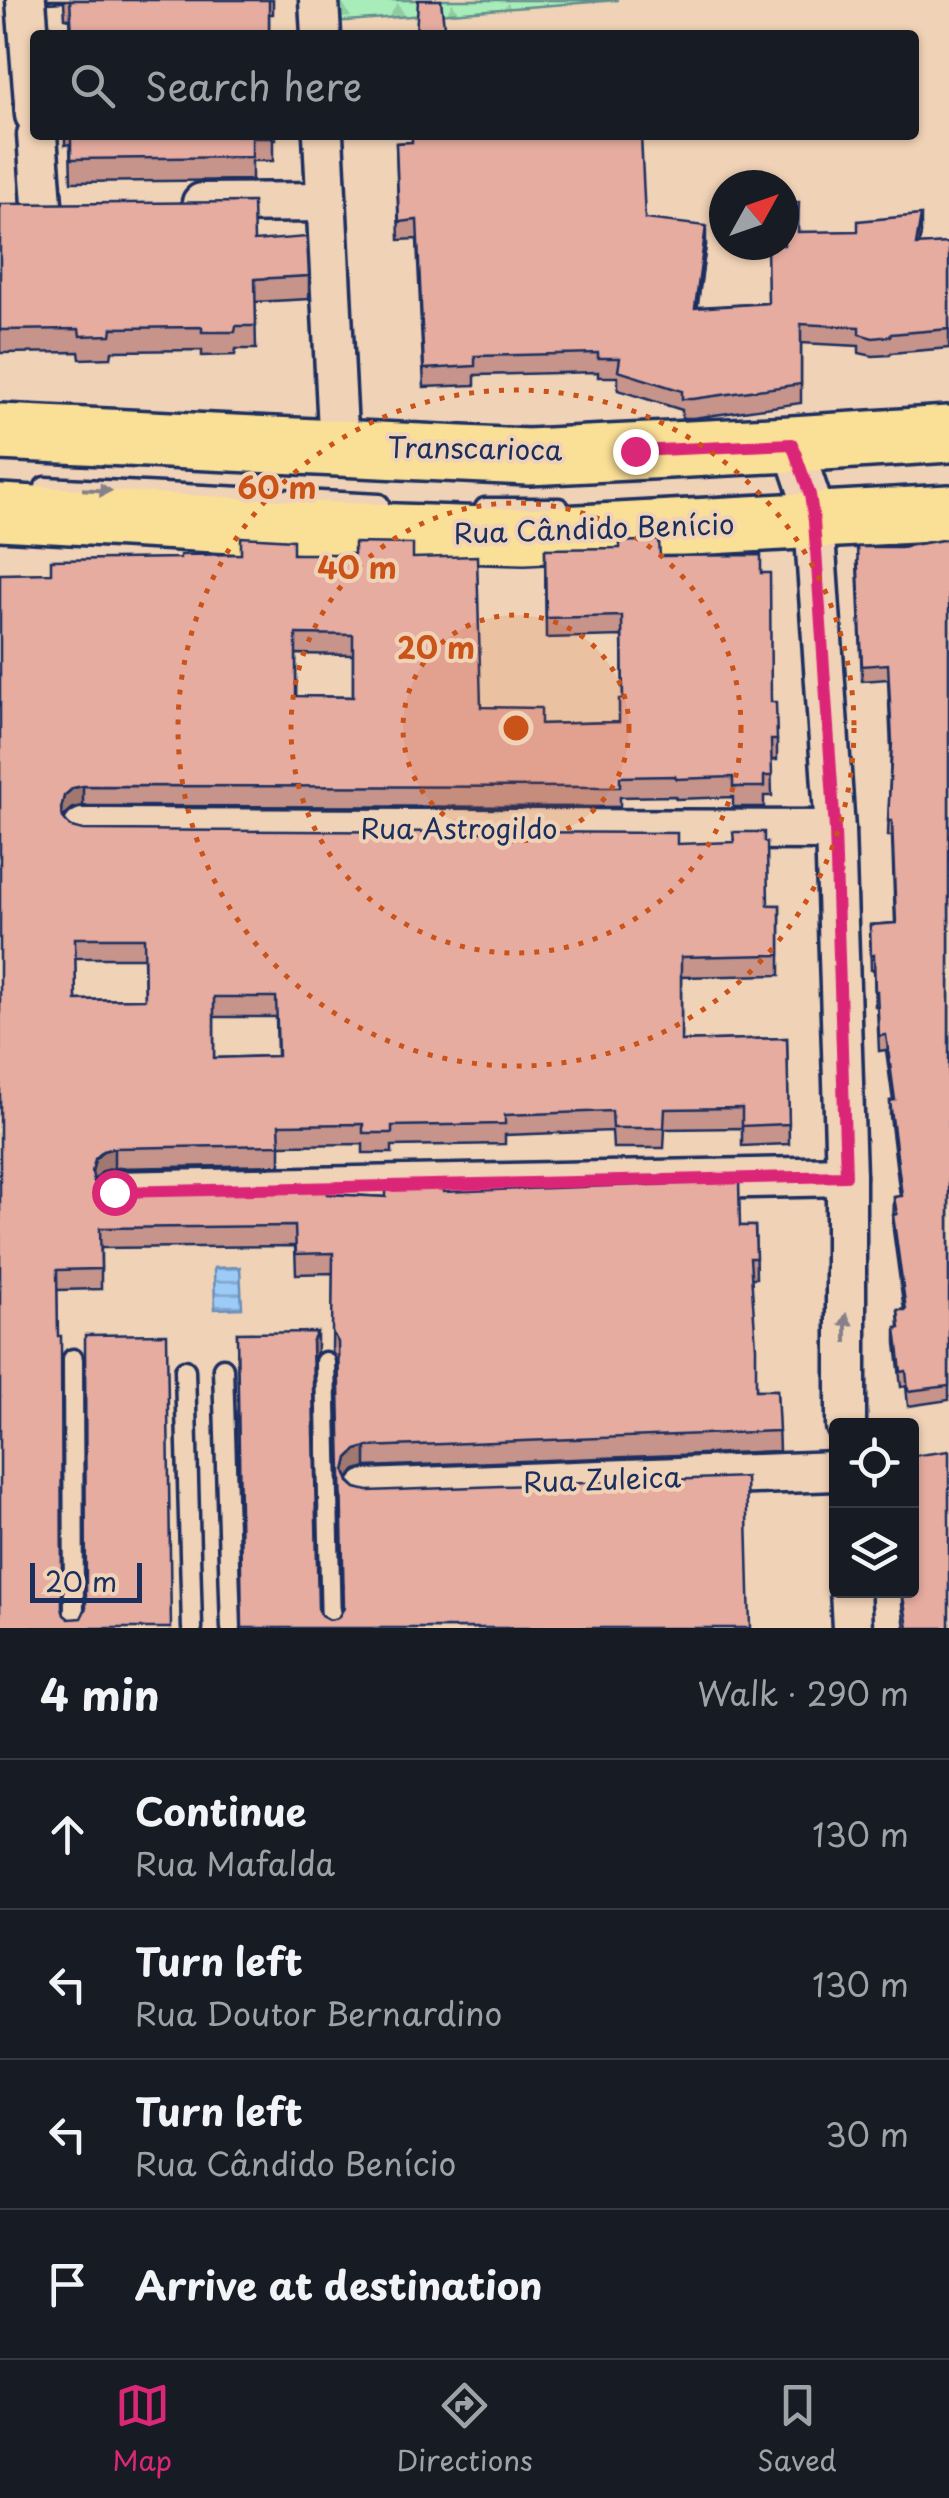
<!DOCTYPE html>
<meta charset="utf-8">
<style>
body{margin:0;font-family:"Playpen Sans",sans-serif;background:#20242c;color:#f1f3f6}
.controls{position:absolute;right:30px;bottom:30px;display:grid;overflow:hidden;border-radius:10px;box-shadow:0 2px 8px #0004}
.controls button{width:90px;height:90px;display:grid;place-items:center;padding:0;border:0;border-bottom:2px solid #363941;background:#171b24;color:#f1f3f6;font:50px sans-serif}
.compass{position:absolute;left:709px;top:170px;width:90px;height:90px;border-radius:50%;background:#171b24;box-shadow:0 2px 8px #0004;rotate:50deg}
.scale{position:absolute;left:30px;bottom:25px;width:112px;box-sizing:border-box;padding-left:10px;border:5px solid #1b2f5e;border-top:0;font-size:28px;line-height:35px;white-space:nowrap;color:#1b2f5e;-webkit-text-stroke:8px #f0d2b6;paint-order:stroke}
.stop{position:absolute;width:30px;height:30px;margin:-22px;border:8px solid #db2777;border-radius:50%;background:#fff}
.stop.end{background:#db2777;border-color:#fff;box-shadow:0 2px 10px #0008}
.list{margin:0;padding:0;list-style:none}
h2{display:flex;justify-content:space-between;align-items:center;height:130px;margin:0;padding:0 40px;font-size:42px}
h2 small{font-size:32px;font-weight:400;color:#9ea1a6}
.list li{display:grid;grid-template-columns:65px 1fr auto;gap:30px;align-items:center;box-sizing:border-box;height:150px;padding:0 40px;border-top:2px solid #363941}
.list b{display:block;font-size:38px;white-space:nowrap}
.list p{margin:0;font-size:32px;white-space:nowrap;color:#9ea1a6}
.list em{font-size:32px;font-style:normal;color:#9ea1a6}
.icon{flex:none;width:55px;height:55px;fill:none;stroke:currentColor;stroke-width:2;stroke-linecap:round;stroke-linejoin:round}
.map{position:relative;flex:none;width:949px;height:1628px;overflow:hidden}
.search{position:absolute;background:#171b24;box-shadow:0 2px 8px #0004;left:30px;right:30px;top:30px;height:110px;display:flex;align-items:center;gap:25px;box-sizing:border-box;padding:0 35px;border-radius:10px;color:#9ea1a6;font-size:38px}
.sheet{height:730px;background:#171b24}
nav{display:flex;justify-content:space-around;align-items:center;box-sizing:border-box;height:140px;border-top:2px solid #363941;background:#171b24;font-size:28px;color:#9ea1a6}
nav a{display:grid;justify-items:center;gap:5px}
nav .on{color:#db2777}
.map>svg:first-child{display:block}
</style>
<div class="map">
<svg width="949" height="1628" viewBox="0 0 949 1628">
<defs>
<pattern id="forest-firs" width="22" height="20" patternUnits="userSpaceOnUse" patternTransform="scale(2.5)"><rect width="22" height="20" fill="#a8edb9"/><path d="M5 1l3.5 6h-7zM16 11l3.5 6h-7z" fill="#90cca1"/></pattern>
<pattern id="water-rules" width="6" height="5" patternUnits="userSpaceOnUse" patternTransform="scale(2.5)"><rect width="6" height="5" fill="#9dcbf8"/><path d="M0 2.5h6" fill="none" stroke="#7fa5cc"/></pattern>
</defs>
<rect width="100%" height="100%" fill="#f0d2b6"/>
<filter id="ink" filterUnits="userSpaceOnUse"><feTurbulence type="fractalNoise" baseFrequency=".01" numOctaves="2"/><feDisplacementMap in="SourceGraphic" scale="20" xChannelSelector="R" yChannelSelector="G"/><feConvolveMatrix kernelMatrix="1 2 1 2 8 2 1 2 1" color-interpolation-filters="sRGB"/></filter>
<g filter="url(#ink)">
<polygon fill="url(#forest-firs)" stroke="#628e8c" stroke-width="2.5" points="317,0 618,0 321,23"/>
<polygon fill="url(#water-rules)" stroke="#698dba" stroke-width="2.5" points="240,1267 242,1308 215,1309 214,1268"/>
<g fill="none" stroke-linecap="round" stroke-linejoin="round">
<g stroke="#1b2f5e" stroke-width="25">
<g id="service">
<polyline points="45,487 379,504"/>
<polyline points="485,508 559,508"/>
<polyline points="73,1359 74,1628"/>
<polyline points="325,1362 331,1628"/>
<polyline points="223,1368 231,1628"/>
<polyline points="185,1370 192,1628"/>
</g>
</g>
<g stroke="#1b2f5e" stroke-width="45">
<g id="minor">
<polyline points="26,0 35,115"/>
<polyline points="319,0 321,35"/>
<polyline points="37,135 42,204"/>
<polyline points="323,135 339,450"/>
<polyline points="202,203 325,202"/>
<polyline points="792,444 809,495 814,521 835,830 846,1176 846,1426"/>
<polyline points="83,828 835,830"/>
<polyline points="114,1191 846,1176"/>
<polyline points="367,1489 836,1471"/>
<polyline points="850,1590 852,1628"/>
</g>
</g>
<g stroke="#1b2f5e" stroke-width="62">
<g id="primary">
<polyline points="0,432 528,457 792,444 949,434"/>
<polyline points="0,512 304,529 524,536 949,513"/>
</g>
</g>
<use href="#service" stroke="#f0d2b6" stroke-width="18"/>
<use href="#minor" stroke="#f0d2b6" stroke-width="38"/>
<use href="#primary" stroke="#fadf96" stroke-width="55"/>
</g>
<g fill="#c6948a" stroke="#1b2f5e" stroke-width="2.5" fill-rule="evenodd">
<polygon points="48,0 273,0 273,14 269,14 269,35 71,35 70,19 65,18 64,2 49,3"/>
<polygon points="65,135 276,135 276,140 273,140 273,161 252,161 252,180 71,182 70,144 65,145"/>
<polygon points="412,142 645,219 706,245 697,307 768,303 798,232 921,233 919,245 949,243 949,348 891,353 890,355 873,356 859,353 859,346 801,343 801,403 693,418 682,418 682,410 618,390 618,377 598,377 598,372 475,375 475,385 424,387 417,239 399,240 396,143"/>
<polygon points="0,204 254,241 309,276 309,299 255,302 256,349 236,349 235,355 202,356 202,350 112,351 111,358 80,359 79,352 0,353"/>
<polygon points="949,539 949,1400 908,1406 906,1386 901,1387 896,1343 896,1328 899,1328 898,1310 904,1310 893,1230 894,1197 900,1196 890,1116 890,1101 893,1101 886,1050 879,1051 877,1006 875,1006 874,970 871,970 870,925 895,923 892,836 888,836 891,749 888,679 862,681 857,562 901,547"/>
<path d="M545,549L660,556L761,573L771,702L777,740V760H771L772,796H764V807H733V797L676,799L675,796L620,797V807L83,806L73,808L63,819L71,827L83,830L677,844L768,905H780V975L681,977V1041L787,1038L789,1144L742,1146V1128L665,1129L664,1148H613L612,1131L505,1135V1144L392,1146V1153H363V1144L280,1145V1165L114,1168L103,1171L94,1182L102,1190L114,1194H327L386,1197L443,1192L740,1226H755L756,1278H751L756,1390H777L779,1451L366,1467L356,1470L347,1479L356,1488L750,1628H242L237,1333L317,1352L313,1361L318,1608L321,1615L330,1620L338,1618L343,1609L338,1362L332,1352L333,1273L296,1274L295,1246L101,1248V1289L57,1290L62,1608L64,1615L69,1619L0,1628L51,573L180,558L293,554L413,558L481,707L541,724L619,722L623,699L622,636L546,638ZM296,654L353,655V697L296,696ZM75,958H144L145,999L76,1000ZM214,1017H276L277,1056L214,1058Z"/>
<polygon points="902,1590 912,1590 949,1628 905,1628 902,1605"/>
</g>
<g fill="#a17870" stroke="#1b2f5e" stroke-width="2.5">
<polygon points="921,215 921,233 916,264 916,245"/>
<polygon points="706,226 706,245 695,326 695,308"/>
<polygon points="83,786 83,806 73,808 64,816 61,829 61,809 64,796 73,788"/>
<polygon points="114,1148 114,1168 103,1171 95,1179 92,1192 92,1172 95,1159 103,1151"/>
<polygon points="317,1332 317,1352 312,1362 312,1342"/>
<polygon points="366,1447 366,1467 356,1470 348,1478 345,1471 348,1458 356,1450"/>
</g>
<g fill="#e6aca0" stroke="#1b2f5e" stroke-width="2.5" fill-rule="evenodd">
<polygon points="70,0 269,0 269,35 72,35"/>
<polygon points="418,0 441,0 445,35 416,35"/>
<polygon points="71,135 272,135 273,138 252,138 252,157 71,159"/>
<polygon points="412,135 641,135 645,219 706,226 695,308 768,303 767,245 784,245 784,203 799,202 798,232 858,231 858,221 921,215 916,245 949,243 949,329 891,334 890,336 873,338 859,334 859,327 801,324 801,384 693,399 682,399 682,391 618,371 620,358 598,358 598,353 475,356 475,366 424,369 417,220 399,222 396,143 412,142"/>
<polygon points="253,202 254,241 307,237 309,276 255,279 256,326 236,326 235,332 202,332 202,327 112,328 111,335 80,336 79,329 0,330 0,204"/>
<path d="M241,537L293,540V554H354V543L413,544V558L477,556L481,707L541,708V724L619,722V699H623L622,616L546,618L545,549L620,548V542L659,540L660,556L761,555V573H770L771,702H776L777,740H771L772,776H764V787H733V777L676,779L675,776L620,777V787L83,786L73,788L64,796L61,809L63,818L71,827L83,830L677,833V844L734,842L733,832H764V841L767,842L768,905H780V955L681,957V1041L787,1038L789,1124L742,1126V1108L665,1109L664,1128H613L612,1111L505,1115V1124L392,1126V1133H363V1124L279,1125L280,1145L114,1148L103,1151L95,1159L92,1172L94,1182L102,1190L114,1194L327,1189V1194L386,1197V1190L425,1187H443V1192L739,1181L740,1226H755L756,1258H750L756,1347V1390H777L779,1431L366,1447L356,1450L348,1458L345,1471L349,1482L356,1488L368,1491L746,1477L750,1628H242L237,1333L317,1332L312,1342L318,1608L321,1615L330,1620L338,1618L344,1608L338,1342L332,1332L333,1253L296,1254L295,1226L100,1228L101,1269L57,1270L58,1336H61L62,1608L64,1615L69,1619L81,1618L86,1608L85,1335L167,1334L171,1628H0V574L51,573V560L180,558V555L241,554ZM296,634L353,635V697L296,696ZM75,938H144L145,999L76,1000ZM214,997H276L278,1056L214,1058Z"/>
<polygon points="949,539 949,1386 908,1391 906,1371 901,1372 896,1328 900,1328 898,1310 906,1310 893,1215 897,1214 894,1197 902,1196 890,1101 895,1100 886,1035 879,1036 877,991 875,991 874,955 871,956 870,925 896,923 892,821 888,821 892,742 888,664 862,666 857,547 901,547"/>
<polygon points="949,1451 949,1628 908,1628 902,1590 912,1590 912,1456"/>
</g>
<defs><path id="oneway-solid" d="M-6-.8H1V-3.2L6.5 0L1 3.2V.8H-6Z" transform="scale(2.5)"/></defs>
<g fill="#86808a">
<use href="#oneway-solid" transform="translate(97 490) rotate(3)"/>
<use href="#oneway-solid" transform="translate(846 1328) rotate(-90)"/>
</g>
</g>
<g fill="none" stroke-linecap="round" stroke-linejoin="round" filter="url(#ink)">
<polyline stroke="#db2777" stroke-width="12" points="114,1192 846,1176 835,830 814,521 810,495 792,444 635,451"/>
</g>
<circle cx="516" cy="728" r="113" fill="#c95318" fill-opacity=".12"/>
<g fill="none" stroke="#c95318" stroke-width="5" stroke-dasharray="5 10">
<circle cx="516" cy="728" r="113"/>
<circle cx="516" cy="728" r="225"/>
<circle cx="516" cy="728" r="338"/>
</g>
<g text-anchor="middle" stroke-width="8" stroke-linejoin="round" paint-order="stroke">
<g font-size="28" fill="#1b2f5e" stroke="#f0d2b6">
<text transform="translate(475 449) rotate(1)" y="10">Transcarioca</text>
<text transform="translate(594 529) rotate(-2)" y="10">Rua Cândido Benício</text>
<text x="459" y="839">Rua Astrogildo</text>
<text transform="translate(602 1480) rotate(-2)" y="10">Rua Zuleica</text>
</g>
</g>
<circle cx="516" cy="728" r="15" fill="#c95318" stroke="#f0d2b6" stroke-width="5"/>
<g font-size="30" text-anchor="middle" font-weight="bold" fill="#c95318" stroke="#f0d2b6" stroke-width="8" stroke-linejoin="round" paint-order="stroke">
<text x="277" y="499">60 m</text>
<text x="357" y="579">40 m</text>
<text x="436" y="659">20 m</text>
</g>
</svg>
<div class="controls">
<button><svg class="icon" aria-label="locate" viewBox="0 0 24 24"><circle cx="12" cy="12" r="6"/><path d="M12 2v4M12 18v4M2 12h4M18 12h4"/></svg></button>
<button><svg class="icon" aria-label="layers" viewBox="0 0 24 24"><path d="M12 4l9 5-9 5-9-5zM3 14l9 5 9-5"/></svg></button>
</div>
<svg class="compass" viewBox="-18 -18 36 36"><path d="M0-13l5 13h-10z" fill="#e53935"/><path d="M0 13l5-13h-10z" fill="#9ea1a6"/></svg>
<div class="scale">20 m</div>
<div class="stop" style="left:114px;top:1192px"></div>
<div class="stop end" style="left:635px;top:451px"></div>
<div class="search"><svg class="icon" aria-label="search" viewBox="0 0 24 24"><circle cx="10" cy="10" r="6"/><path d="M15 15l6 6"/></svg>Search here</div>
</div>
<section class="sheet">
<h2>4 min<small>Walk · 290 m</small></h2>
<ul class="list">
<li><svg class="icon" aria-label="ahead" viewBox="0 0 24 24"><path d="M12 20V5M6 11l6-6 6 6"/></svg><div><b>Continue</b><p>Rua Mafalda</p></div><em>130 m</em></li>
<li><svg class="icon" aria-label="left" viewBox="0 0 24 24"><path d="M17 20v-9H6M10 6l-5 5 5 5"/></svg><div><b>Turn left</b><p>Rua Doutor Bernardino</p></div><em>130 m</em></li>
<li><svg class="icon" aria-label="left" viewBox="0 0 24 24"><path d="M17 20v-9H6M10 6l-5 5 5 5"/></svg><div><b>Turn left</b><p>Rua Cândido Benício</p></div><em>30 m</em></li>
<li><svg class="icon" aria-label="arrive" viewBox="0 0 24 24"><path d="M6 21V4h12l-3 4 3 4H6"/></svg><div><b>Arrive at destination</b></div></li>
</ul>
</section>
<nav>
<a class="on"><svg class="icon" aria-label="map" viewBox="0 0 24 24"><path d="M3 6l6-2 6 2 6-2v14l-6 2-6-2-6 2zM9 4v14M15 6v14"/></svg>Map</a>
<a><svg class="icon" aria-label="directions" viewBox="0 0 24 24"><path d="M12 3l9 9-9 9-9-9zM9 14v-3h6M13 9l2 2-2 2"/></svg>Directions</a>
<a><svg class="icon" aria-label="saved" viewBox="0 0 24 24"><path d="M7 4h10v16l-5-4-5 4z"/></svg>Saved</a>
</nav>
